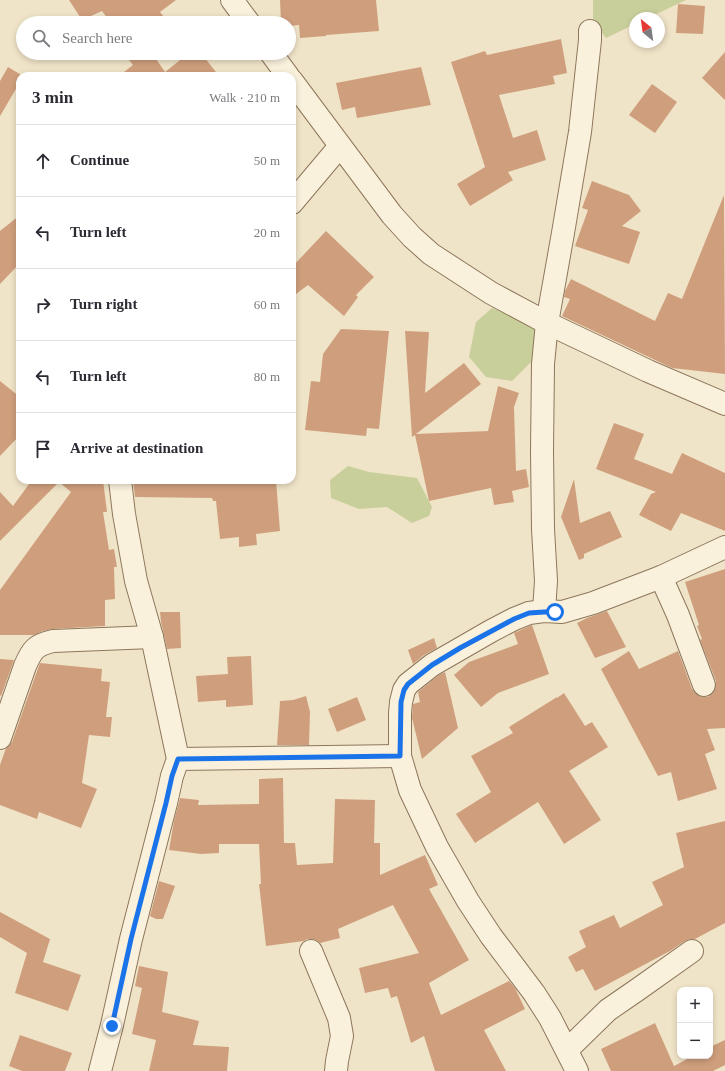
<!DOCTYPE html>
<meta charset="utf-8">
<style>
body{margin:0;font-family:"Times New Roman",serif;background:#f2f2f3;color:#2b2b33}
.controls{position:absolute;right:12px;bottom:12px;display:grid;overflow:hidden;border-radius:8px;box-shadow:0 2px 6px #0003}
.controls button{width:36px;height:36px;display:grid;place-items:center;padding:0;border:0;border-bottom:1px solid #e1e1e2;background:#fff;color:#2b2b33;font:20px sans-serif}
.compass{position:absolute;left:629px;top:12px;width:36px;height:36px;border-radius:50%;background:#fff;box-shadow:0 2px 6px #0003;rotate:331deg}
.stop{position:absolute;width:12px;height:12px;margin:-9px;border:3px solid #1a73e8;border-radius:50%;background:#fff}
.stop.end{background:#1a73e8;border-color:#fff;box-shadow:0 1px 4px #0008}
.list{margin:0;padding:0;list-style:none}
h2{display:flex;justify-content:space-between;align-items:center;height:52px;margin:0;padding:0 16px;font-size:17px}
h2 small{font-size:13px;font-weight:400;color:#7c7c81}
.list li{display:grid;grid-template-columns:26px 1fr auto;gap:12px;align-items:center;box-sizing:border-box;height:72px;padding:0 16px;border-top:1px solid #e1e1e2}
.list b{display:block;font-size:15px;white-space:nowrap}
.list em{font-size:13px;font-style:normal;color:#7c7c81}
.icon{flex:none;width:22px;height:22px;fill:none;stroke:currentColor;stroke-width:2;stroke-linecap:round;stroke-linejoin:round}
.map{position:relative;flex:none;width:725px;height:1071px;overflow:hidden}
.search{position:absolute;background:#fff;box-shadow:0 2px 6px #0003;left:16px;top:16px;width:280px;height:44px;display:flex;align-items:center;gap:10px;box-sizing:border-box;padding:0 14px;border-radius:22px;color:#7c7c81;font-size:15px}
.panel{position:absolute;background:#fff;box-shadow:0 2px 6px #0003;left:16px;top:72px;width:280px;height:412px;border-radius:12px}
.map>svg:first-child{display:block}
</style>
<div class="map">
<svg width="725" height="1071" viewBox="0 0 725 1071">
<rect width="100%" height="100%" fill="#f0e4c8"/>
<g fill="#c9cf9b">
<polygon points="593,0 686,0 648,18 635,18 635,24 606,38 593,21"/>
<polygon points="492,308 505,313 542,333 536,357 512,381 486,377 469,357 476,322"/>
<polygon points="348,466 369,472 417,478 432,507 429,516 412,523 387,507 359,509 331,498 330,480"/>
</g>
<g fill="#cf9f7d">
<polygon points="69,0 176,0 160,12 169,23 111,23 102,11 82,20"/>
<polygon points="280,0 376,0 379,31 326,35 326,36 300,38 299,25 289,26 289,23 281,23"/>
<polygon points="678,4 705,6 703,34 676,33"/>
<polygon points="561,39 567,73 553,76 555,84 499,95 513,138 537,130 546,160 508,172 513,180 470,206 457,184 485,167 451,62 485,51 487,55"/>
<polygon points="725,52 725,100 702,78"/>
<polygon points="140,53 152,53 165,72 189,53 201,53 219,76 119,76 133,65 129,60"/>
<polygon points="8,67 23,76 20,76 20,82 0,116 0,81"/>
<polygon points="421,67 431,105 357,118 355,107 342,110 336,83"/>
<polygon points="652,84 677,102 655,133 629,115"/>
<polygon points="592,181 629,195 641,211 622,226 640,232 629,264 575,246 588,210 582,208"/>
<polygon points="724,195 725,374 672,368 562,316 570,299 564,297 565,291 571,279 655,321 668,293 682,299"/>
<polygon points="20,215 20,263 0,284 0,231"/>
<polygon points="326,231 374,277 356,295 358,297 344,316 308,285 292,297 292,267"/>
<polygon points="341,329 389,331 379,429 367,428 366,436 305,430 311,381 320,382 323,354"/>
<polygon points="405,331 429,332 425,393 464,363 481,384 416,434 488,431 498,386 519,393 514,407 516,471 526,469 529,487 512,491 514,502 494,505 491,488 429,501 415,435 412,437"/>
<polygon points="0,381 20,397 20,435 0,456"/>
<polygon points="614,423 644,434 634,459 672,474 682,453 725,473 725,531 681,513 671,531 639,515 651,494 656,492 596,469"/>
<polygon points="574,479 580,523 610,511 622,537 584,554 584,558 579,560 561,517"/>
<polygon points="32,480 103,480 107,512 103,512 109,550 114,549 117,567 114,567 115,599 105,600 105,626 52,629 43,631 34,635 0,635 0,590 71,492 59,482 0,541 0,492 13,506"/>
<polygon points="133,480 276,480 280,531 256,534 257,545 239,547 239,537 220,539 216,501 213,501 212,498 135,497"/>
<polygon points="725,569 725,728 707,729 715,750 705,754 717,789 678,801 671,772 658,776 601,669 629,651 639,669 678,651 692,689 696,694 702,697 708,697 713,693 716,687 716,681 700,640 702,639 697,626 699,625 685,582"/>
<polygon points="607,611 626,647 595,658 577,623 587,618"/>
<polygon points="160,612 180,612 181,648 167,649 161,622"/>
<polygon points="532,625 549,674 498,693 481,707 454,675 469,662 518,644 514,633"/>
<polygon points="434,638 437,648 424,655 413,664 408,650"/>
<polygon points="251,656 253,705 226,707 226,700 198,702 196,676 228,674 227,657"/>
<polygon points="0,659 14,660 1,696 0,695"/>
<polygon points="40,663 102,669 101,681 110,682 106,717 112,717 110,737 89,735 82,783 97,789 81,828 39,812 37,819 0,805 0,765 6,748 12,742 37,671"/>
<polygon points="445,672 458,728 422,759 412,718 413,704 420,702 418,692 439,675"/>
<polygon points="564,693 585,726 592,722 608,747 569,771 601,820 564,844 538,802 475,843 456,814 491,792 471,756 513,733 509,727 557,697 557,698"/>
<polygon points="306,696 310,712 309,745 277,745 280,701 293,700"/>
<polygon points="357,697 366,720 337,732 328,709"/>
<polygon points="283,778 284,843 295,843 297,865 333,863 335,799 375,800 374,843 380,843 380,875 425,855 438,885 429,889 469,960 429,983 441,1015 509,981 515,988 525,1009 484,1030 506,1071 435,1071 424,1036 411,1043 397,996 391,998 388,988 365,993 359,968 419,953 393,905 338,929 340,938 320,943 318,941 312,939 307,939 304,941 266,946 259,884 261,884 259,844 219,844 219,853 201,854 169,850 174,821 180,798 199,800 198,805 259,804 259,779"/>
<polygon points="725,821 725,923 695,939 690,939 685,941 670,951 595,991 583,969 576,972 568,957 586,947 579,931 614,915 620,928 663,905 652,882 684,867 676,833"/>
<polygon points="159,881 175,886 163,919 156,919 150,916"/>
<polygon points="0,912 50,939 43,962 81,975 68,1011 15,993 27,953 0,937"/>
<polygon points="139,966 168,972 162,1012 199,1021 193,1045 229,1047 227,1071 149,1071 156,1040 132,1034 142,988 135,986"/>
<polygon points="655,1023 674,1066 693,1056 710,1056 710,1047 725,1040 725,1065 713,1071 611,1071 601,1049"/>
<polygon points="20,1035 72,1053 65,1071 22,1071 9,1066"/>
</g>
<g fill="none" stroke-linecap="round" stroke-linejoin="round">
<g stroke="#8d765c" stroke-width="24">
<g id="minor">
<polyline points="232,0 249,23"/>
<polyline points="271,53 288,76"/>
<polyline points="292,81 392,215 412,237 431,254 491,293 547,323 648,371 725,404"/>
<polyline points="292,203 340,146"/>
<polyline points="661,577 678,615 704,685"/>
<polyline points="544,611 546,581 543,529 542,451 543,364 547,323 563,233 580,132 590,40 590,31"/>
<path d="M0,738L25,666C32,650 35,645 53,641L152,637"/>
<polyline points="178,759 400,756"/>
<polyline points="311,951 339,1018 342,1036 337,1061 336,1071"/>
<polyline points="567,1050 608,1010 637,990 692,951"/>
<polyline points="100,1071 112,1025 131,939 166,803 172,776 178,759 152,637 136,581 124,514 120,480"/>
<polyline points="577,1071 550,1018 534,993 491,936 468,901 437,847 410,790 400,756 400,713 401,702 404,690 408,684 432,665 491,631 514,619 529,613 544,611 562,612 593,603 661,577 725,547"/>
</g>
</g>
<use href="#minor" stroke="#faf1dc" stroke-width="22"/>
</g>
<g fill="none" stroke-linecap="round" stroke-linejoin="round">
<polyline stroke="#1a73e8" stroke-width="5" points="112,1026 131,939 166,803 172,776 178,759 400,756 401,702 404,690 408,684 432,665 460,648 514,619 529,613 544,612 555,612"/>
</g>
</svg>
<div class="controls">
<button>+</button>
<button>−</button>
</div>
<svg class="compass" viewBox="-18 -18 36 36"><path d="M0-13l5 13h-10z" fill="#e53935"/><path d="M0 13l5-13h-10z" fill="#7c7c81"/></svg>
<div class="stop" style="left:555px;top:612px"></div>
<div class="stop end" style="left:112px;top:1026px"></div>
<div class="search"><svg class="icon" aria-label="search" viewBox="0 0 24 24"><circle cx="10" cy="10" r="6"/><path d="M15 15l6 6"/></svg>Search here</div>
<section class="panel">
<h2>3 min<small>Walk · 210 m</small></h2>
<ul class="list">
<li><svg class="icon" aria-label="ahead" viewBox="0 0 24 24"><path d="M12 20V5M6 11l6-6 6 6"/></svg><div><b>Continue</b></div><em>50 m</em></li>
<li><svg class="icon" aria-label="left" viewBox="0 0 24 24"><path d="M17 20v-9H6M10 6l-5 5 5 5"/></svg><div><b>Turn left</b></div><em>20 m</em></li>
<li><svg class="icon" aria-label="right" viewBox="0 0 24 24"><path d="M7 20v-9h11M14 6l5 5-5 5"/></svg><div><b>Turn right</b></div><em>60 m</em></li>
<li><svg class="icon" aria-label="left" viewBox="0 0 24 24"><path d="M17 20v-9H6M10 6l-5 5 5 5"/></svg><div><b>Turn left</b></div><em>80 m</em></li>
<li><svg class="icon" aria-label="arrive" viewBox="0 0 24 24"><path d="M6 21V4h12l-3 4 3 4H6"/></svg><div><b>Arrive at destination</b></div></li>
</ul>
</section>
</div>
